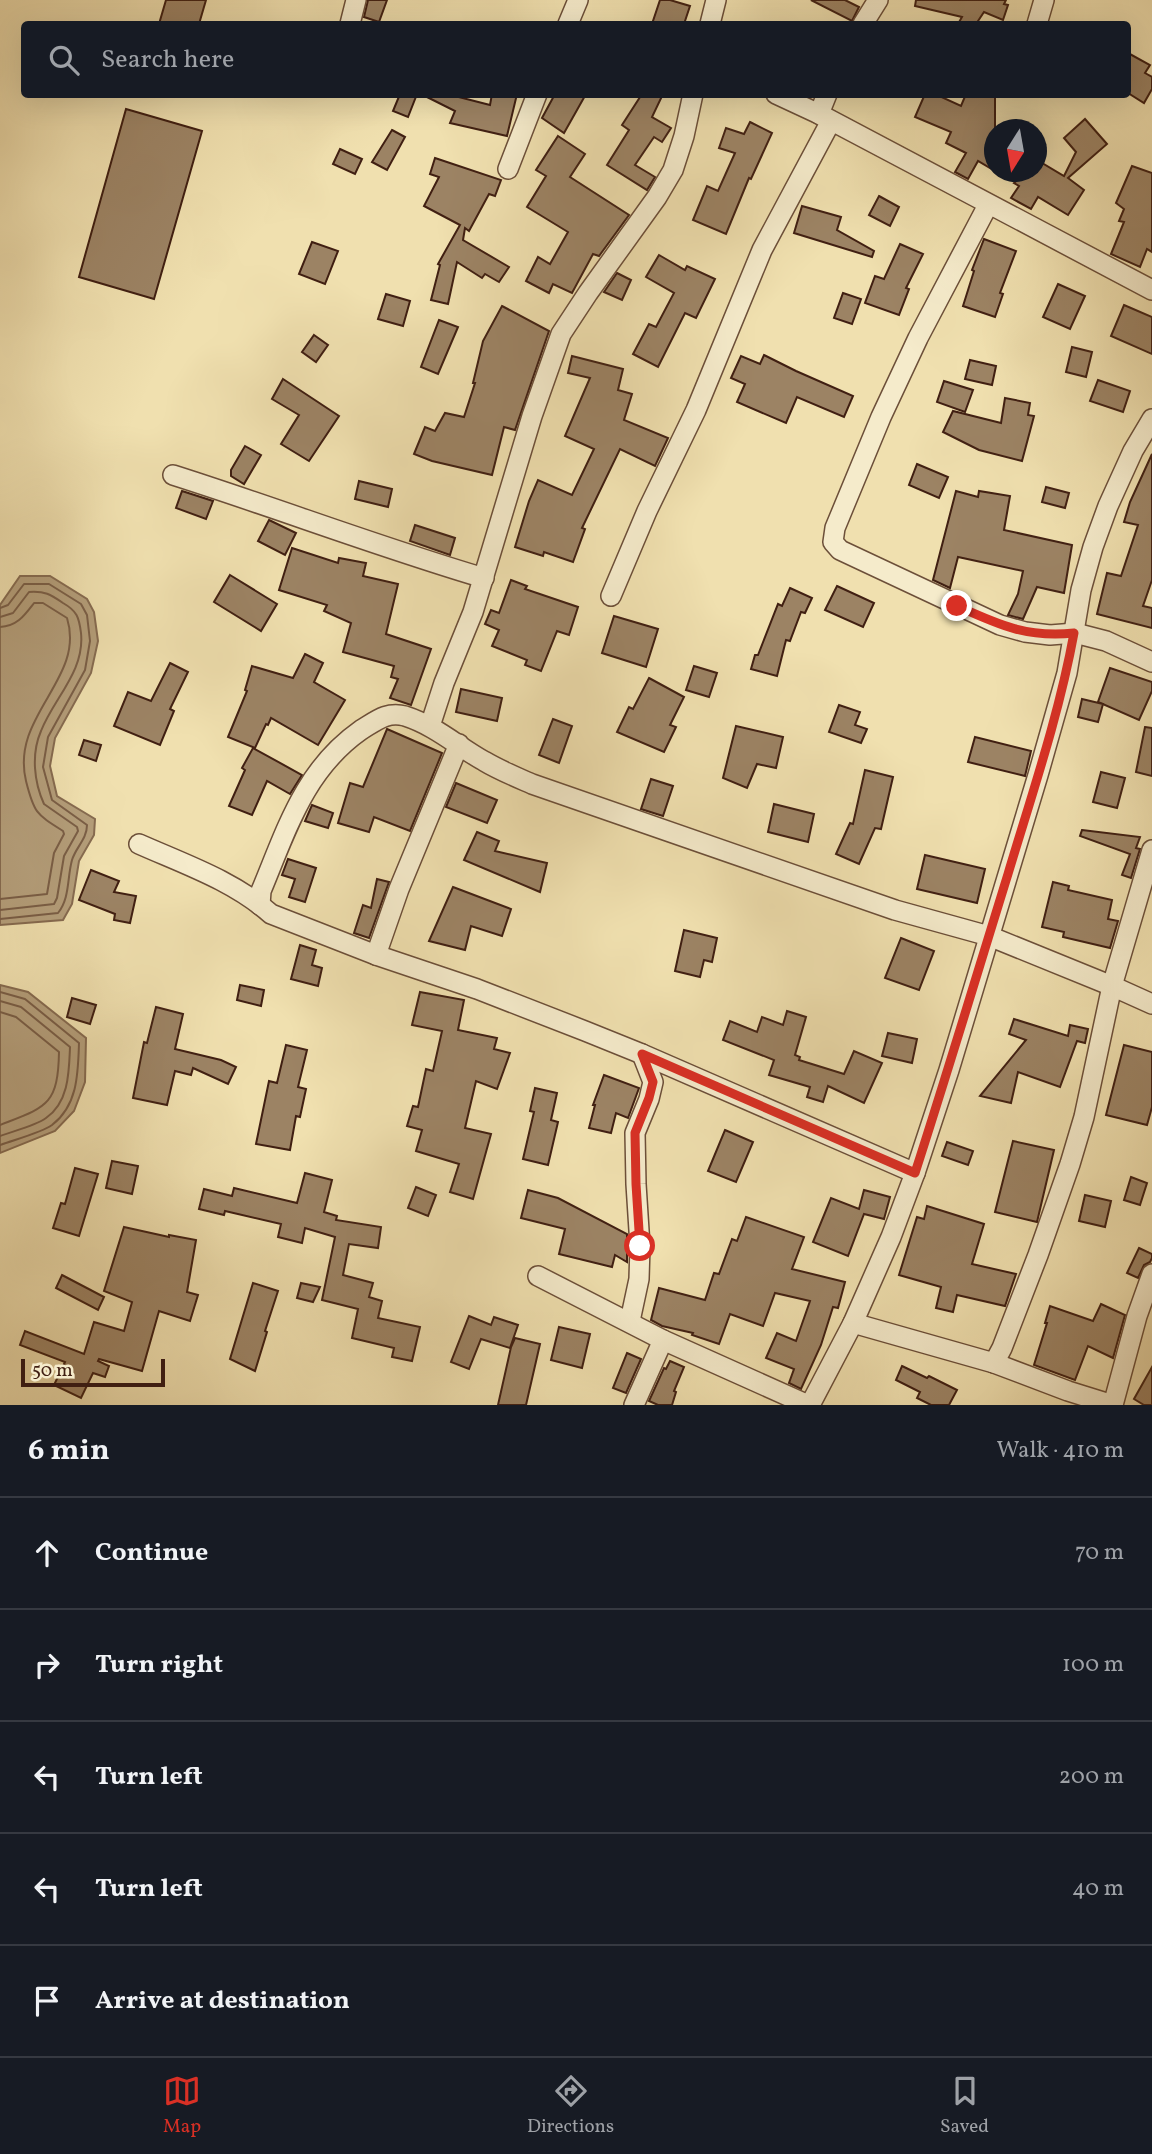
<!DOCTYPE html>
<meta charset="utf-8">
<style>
body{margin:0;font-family:Vollkorn,serif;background:#20242c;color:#f1f3f6}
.compass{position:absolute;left:984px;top:119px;width:63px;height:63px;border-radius:50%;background:#171b24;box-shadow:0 7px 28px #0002;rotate:191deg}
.scale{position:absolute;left:21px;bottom:18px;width:144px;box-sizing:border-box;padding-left:7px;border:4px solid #401f12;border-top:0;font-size:19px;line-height:24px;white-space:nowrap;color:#401f12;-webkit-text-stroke:5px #f5ebcb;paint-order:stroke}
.stop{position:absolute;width:21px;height:21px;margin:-16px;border:5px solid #d93025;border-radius:50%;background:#fff}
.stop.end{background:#d93025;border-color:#fff;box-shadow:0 2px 7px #0008}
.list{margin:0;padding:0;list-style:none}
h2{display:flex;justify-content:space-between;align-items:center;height:91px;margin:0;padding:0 28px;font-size:30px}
h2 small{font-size:23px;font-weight:400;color:#9ea1a6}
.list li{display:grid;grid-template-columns:46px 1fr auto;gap:21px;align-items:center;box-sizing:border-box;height:112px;padding:0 28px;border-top:2px solid #363941}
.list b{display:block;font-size:26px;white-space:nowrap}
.list em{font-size:23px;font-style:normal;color:#9ea1a6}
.icon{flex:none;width:38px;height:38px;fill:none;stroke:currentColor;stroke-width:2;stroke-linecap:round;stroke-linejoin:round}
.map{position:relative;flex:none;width:1152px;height:1405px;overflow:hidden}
.search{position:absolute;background:#171b24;box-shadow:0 7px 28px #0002;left:21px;right:21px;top:21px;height:77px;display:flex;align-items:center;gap:18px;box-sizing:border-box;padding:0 24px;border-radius:7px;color:#9ea1a6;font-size:26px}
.sheet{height:651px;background:#171b24}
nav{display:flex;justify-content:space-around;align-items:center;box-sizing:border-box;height:98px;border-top:2px solid #363941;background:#171b24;font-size:19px;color:#9ea1a6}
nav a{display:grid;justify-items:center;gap:4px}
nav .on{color:#d93025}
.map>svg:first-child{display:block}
</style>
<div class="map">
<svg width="1152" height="1405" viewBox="0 0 1152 1405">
<rect width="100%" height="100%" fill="#f0e0af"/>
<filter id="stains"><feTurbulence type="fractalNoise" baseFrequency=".00286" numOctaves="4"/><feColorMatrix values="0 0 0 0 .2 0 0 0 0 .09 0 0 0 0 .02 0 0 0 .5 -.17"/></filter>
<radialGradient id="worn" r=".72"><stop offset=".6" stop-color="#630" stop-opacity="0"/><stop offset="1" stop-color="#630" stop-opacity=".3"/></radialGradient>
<g fill="#b49e7a" stroke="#866b50" stroke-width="2">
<polygon points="20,576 50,576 87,599 94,612 98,641 91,673 55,738 50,766 57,796 95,819 94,835 79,861 72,904 63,920 0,925 0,605"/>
<polygon points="0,985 28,992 86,1038 85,1082 74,1111 55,1131 0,1153"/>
</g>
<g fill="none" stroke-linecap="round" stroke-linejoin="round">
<g stroke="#7a5e46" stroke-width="2">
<path d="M0,608L8,605L24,584H49L81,604L87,615L90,641L85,670L48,737L43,767L52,800L87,825C87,839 76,847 72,860C67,878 70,898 58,913L0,919"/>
<path d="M0,617L13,613L29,592C45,591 50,594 63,603C77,611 79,617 81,633C85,671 54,698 41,731C31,754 34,782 44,804L77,827L78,831L64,856L57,898L54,904L0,910"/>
<path d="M0,627C17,626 24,616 34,603H43L67,618C86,679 10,715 26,781C34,813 36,814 63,831L64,834L54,853L47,894L0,899"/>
<path d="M0,992L25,999L79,1043C78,1073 78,1105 52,1125C41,1133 13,1140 0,1145"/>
<path d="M0,1001L21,1007L70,1047C69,1072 69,1102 46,1118C35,1126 13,1131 0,1136"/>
<path d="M0,1012L16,1017L59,1052C58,1106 46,1107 0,1125"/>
</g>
</g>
<g fill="#9c8364" stroke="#401f12" stroke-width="2">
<polygon points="166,0 206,0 199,24 159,24"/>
<polygon points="368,0 387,0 379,22 364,17"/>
<polygon points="660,0 670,0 690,6 684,24 652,24"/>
<polygon points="811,0 845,0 859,7 852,21"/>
<polygon points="916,0 1006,0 1004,4 1008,5 1003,20 984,12 976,24 958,24 962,17 915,6"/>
<polygon points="1128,53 1150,65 1145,73 1152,77 1152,89 1144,103 1128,93"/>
<polygon points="400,94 417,94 408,117 393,111"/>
<polygon points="447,94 490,105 492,94 517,94 507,136 450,123 455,111 423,95"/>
<polygon points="555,94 586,94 564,133 542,118"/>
<polygon points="642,94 663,94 652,117 671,128 662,142 654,137 635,165 655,177 647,190 607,165 629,130 622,125"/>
<polygon points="925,94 935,94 961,106 966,94 995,94 995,171 978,161 968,179 955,172 966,153 946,143 951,132 915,117"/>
<polygon points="126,109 202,131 154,299 79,277"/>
<polygon points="1085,119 1107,144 1068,178 1084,190 1068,215 1038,197 1031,209 1011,198 1019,186 1014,183 1026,172 1037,172 1037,160 1064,176 1076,152 1064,138"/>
<polygon points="750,122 772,133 751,179 749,178 726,234 693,220 707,186 718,191 735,153 719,148 726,128 744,134"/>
<polygon points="392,130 405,137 387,170 372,162"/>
<polygon points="558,136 585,154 570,177 629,215 599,256 593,254 572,293 553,284 549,293 526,281 538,257 550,264 568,232 527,207 546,176 536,170"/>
<polygon points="340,149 362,159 355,174 333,164"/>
<polygon points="435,158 501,180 495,196 489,194 469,231 465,228 463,240 509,267 499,282 485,274 482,278 457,262 448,304 431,300 440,265 438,264 460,225 424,206 439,177 430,174"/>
<polygon points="1132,166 1152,173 1152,252 1147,249 1140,267 1111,254 1124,222 1119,221 1124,209 1116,203"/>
<polygon points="879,196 899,207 890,226 869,215"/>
<polygon points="802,206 841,217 837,230 874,251 872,257 794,233"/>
<polygon points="984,239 1016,251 1000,293 1003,294 995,317 963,306 974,271 972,270"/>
<polygon points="312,242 338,251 325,284 299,274"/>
<polygon points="900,244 923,254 906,288 909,289 899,315 865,303 875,276 884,279"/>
<polygon points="659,255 685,270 687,266 715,279 696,318 685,313 658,367 633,354 649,324 656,327 674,293 646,277"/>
<polygon points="617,273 631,280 622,300 604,292"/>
<polygon points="1058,284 1085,296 1070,329 1043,317"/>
<polygon points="843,293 861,299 852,324 834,318"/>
<polygon points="386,294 410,301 403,326 378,319"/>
<polygon points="1124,305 1152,317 1152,354 1111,336"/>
<polygon points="502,306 549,331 515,430 504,427 492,475 432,461 414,454 425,427 435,431 445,413 464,417 475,383 473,383 483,341"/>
<polygon points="439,320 458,327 438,374 421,367"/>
<polygon points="314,335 328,345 316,362 302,352"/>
<polygon points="1072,347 1092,352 1086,377 1066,372"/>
<polygon points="764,355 796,371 853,396 844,417 797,397 786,423 737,402 745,384 731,378 741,356 760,364"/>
<polygon points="572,356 623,369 618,390 632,394 624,420 668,438 655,466 620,449 582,528 585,529 573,562 544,552 543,556 515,547 529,501 538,480 572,495 594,449 565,436 590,378 568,373"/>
<polygon points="970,360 996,366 992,385 965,379"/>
<polygon points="283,379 339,416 309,461 281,444 299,415 272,399"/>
<polygon points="1098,380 1130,391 1123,412 1090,401"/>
<polygon points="944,381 973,390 965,412 937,402"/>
<polygon points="1005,398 1030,403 1028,415 1034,416 1022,461 979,450 943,432 953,411 1001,423"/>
<polygon points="245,446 261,455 244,484 231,476 231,470"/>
<polygon points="1152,454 1152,580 1143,606 1152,608 1152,628 1097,614 1107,573 1121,576 1138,525 1124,522 1130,502"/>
<polygon points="917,464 948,477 939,498 909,485"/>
<polygon points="359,481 392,489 388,507 355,499"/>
<polygon points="1046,487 1069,493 1065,508 1042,502"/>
<polygon points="182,491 213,501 206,519 176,508"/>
<polygon points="956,491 978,497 979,491 1010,496 1004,530 1072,545 1064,593 1037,587 1023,619 1008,615 1018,594 1023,571 958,557 950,588 933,580"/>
<polygon points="269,520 296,533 285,555 258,541"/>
<polygon points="415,525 455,538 450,555 410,541"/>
<polygon points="292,548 338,563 339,558 366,563 363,576 398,584 386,634 431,649 411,705 390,698 398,679 391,677 394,666 343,652 351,623 324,611 327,605 279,590"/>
<polygon points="230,575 277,604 261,631 214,602"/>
<polygon points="511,580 527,586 525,589 578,607 569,635 557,631 541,671 525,665 527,660 492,646 499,630 485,624 491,610 499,613"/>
<polygon points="837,586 874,603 863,627 825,610"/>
<polygon points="790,588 812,598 805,613 801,612 790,641 786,640 777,676 751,669 755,655 758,655 778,604 782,606"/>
<polygon points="614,616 658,629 646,667 602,653"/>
<polygon points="305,654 323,663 314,682 345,700 318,745 271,718 268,725 266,724 255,748 228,737 247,691 245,690 252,666 293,678"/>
<polygon points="170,663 188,672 170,709 174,711 160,745 114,726 128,692 151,701"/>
<polygon points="694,666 717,673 709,697 686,690"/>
<polygon points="1110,668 1152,682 1152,691 1139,720 1098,702"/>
<polygon points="649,678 684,697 670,725 676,727 664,752 617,732 629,707 633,709"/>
<polygon points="461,689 502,698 497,721 456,712"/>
<polygon points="1082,699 1103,704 1098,722 1078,717"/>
<polygon points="839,705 860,712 855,725 867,729 861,743 829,732"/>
<polygon points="553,719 572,726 559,763 539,755"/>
<polygon points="736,726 783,737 776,768 757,764 747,788 723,778"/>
<polygon points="1145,727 1152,728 1152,776 1136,772"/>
<polygon points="387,729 442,753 410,831 374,817 369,832 338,823 350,783 363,787"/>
<polygon points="975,737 1031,751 1025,776 968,762"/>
<polygon points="84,740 101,745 96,761 79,755"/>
<polygon points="253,748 302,775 290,794 267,781 252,815 229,806 245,770 242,768"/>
<polygon points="865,770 893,777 881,829 875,828 859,864 836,854 850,823 853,824"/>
<polygon points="1101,772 1125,778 1117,808 1093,802"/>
<polygon points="651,779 673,786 663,816 641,809"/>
<polygon points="456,783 497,800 487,823 446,807"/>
<polygon points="774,804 814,814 808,842 768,832"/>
<polygon points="312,805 333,813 328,828 305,821"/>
<polygon points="1082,830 1140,837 1136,848 1140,849 1131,878 1122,875 1130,854 1080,836"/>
<polygon points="477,832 499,841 495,851 547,863 540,892 464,860"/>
<polygon points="925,855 985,869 977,903 917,889"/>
<polygon points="288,859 316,868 305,902 289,897 295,879 282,875"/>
<polygon points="91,870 119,881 114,892 136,896 130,923 114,920 115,914 79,900"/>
<polygon points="377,879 389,882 369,938 354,933 363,905 371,908"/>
<polygon points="1053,882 1069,886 1068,890 1112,900 1108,919 1118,921 1110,948 1063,937 1064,932 1042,927"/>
<polygon points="453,887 511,909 502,936 471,926 465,950 429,941"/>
<polygon points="684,930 717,938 712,962 704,960 700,977 675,971"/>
<polygon points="901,938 934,951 919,990 885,978"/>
<polygon points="300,945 316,950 312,965 322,968 318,986 291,979"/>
<polygon points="240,985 264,990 261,1006 237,1000"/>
<polygon points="420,992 464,1000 458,1030 497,1038 494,1049 510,1053 497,1089 476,1081 465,1128 491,1134 473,1199 450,1192 459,1164 416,1151 422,1130 407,1126 413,1106 418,1107 426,1069 433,1071 442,1031 412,1025"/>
<polygon points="72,998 96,1005 90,1024 67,1017"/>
<polygon points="156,1007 183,1014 175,1049 221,1060 236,1067 228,1084 193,1068 191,1075 175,1071 167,1105 133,1098 144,1042 147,1043"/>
<polygon points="787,1011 806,1017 795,1055 800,1057 799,1060 844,1074 854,1051 882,1063 864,1103 828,1086 823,1102 807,1097 810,1087 769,1075 774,1060 723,1040 730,1021 757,1032 762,1017 783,1025"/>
<polygon points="1014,1019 1068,1036 1070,1025 1088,1029 1085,1043 1077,1041 1060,1087 1018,1072 1011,1103 980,1096 1026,1040 1009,1034"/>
<polygon points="888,1033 917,1039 912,1063 882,1056"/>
<polygon points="286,1045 307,1050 298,1087 306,1089 300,1117 296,1116 290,1150 256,1144 269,1081 277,1083"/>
<polygon points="1124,1045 1152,1052 1152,1107 1147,1125 1106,1115"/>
<polygon points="604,1075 639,1088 628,1118 616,1113 611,1133 589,1128 595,1105 593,1105"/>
<polygon points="535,1088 557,1093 551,1120 558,1122 548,1165 523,1159 534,1112 530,1111"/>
<polygon points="725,1130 753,1142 736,1182 708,1171"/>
<polygon points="1013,1141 1054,1150 1037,1222 995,1212"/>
<polygon points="947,1142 973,1151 968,1165 942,1156"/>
<polygon points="112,1161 138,1166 132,1194 106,1188"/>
<polygon points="75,1168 98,1174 79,1236 53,1228 61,1203 65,1204"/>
<polygon points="305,1173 332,1180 324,1212 337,1216 336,1220 381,1227 378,1248 349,1244 343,1275 373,1283 369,1297 382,1301 378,1318 420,1327 412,1361 392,1357 394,1348 352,1338 358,1309 322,1300 335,1237 305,1228 302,1243 278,1237 281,1224 225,1211 224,1215 199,1209 204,1189 232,1196 234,1188 297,1203"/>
<polygon points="1131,1177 1147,1183 1140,1205 1124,1200"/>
<polygon points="416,1187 436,1195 428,1216 408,1208"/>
<polygon points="528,1190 558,1198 627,1234 627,1262 615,1255 612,1267 559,1254 565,1229 521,1218"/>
<polygon points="864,1190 890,1197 884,1219 864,1214 848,1256 813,1242 831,1198 859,1209"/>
<polygon points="1085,1195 1111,1201 1105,1227 1079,1221"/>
<polygon points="927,1206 984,1224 972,1264 1016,1274 1005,1306 957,1295 953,1312 936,1308 941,1287 899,1275 917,1217 924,1219"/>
<polygon points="746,1217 804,1237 792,1269 845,1282 838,1308 833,1307 821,1345 801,1389 789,1383 794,1369 766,1358 777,1333 796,1341 810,1301 775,1293 763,1326 730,1314 719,1344 692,1335 693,1333 662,1326 651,1320 659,1288 705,1300 714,1273 719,1274 732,1239 737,1241"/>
<polygon points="124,1227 169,1237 169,1235 196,1240 187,1292 198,1295 190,1321 159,1311 142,1371 99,1359 98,1361 109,1366 105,1377 93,1373 81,1398 54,1385 65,1362 20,1345 25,1331 84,1354 94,1322 124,1331 132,1302 104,1291"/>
<polygon points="1139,1248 1152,1254 1152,1258 1150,1262 1144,1265 1138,1278 1127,1273"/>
<polygon points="62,1275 104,1297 98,1310 56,1288"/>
<polygon points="253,1283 278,1291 265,1331 267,1332 255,1371 230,1359"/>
<polygon points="301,1283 320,1287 313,1302 297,1298"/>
<polygon points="1101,1304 1125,1315 1113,1358 1088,1346 1075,1380 1034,1365 1047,1323 1045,1323 1050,1306 1093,1321"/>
<polygon points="469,1316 491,1325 494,1317 518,1325 510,1348 481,1339 469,1369 451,1362"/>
<polygon points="559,1327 590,1334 582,1368 551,1360"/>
<polygon points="515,1338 540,1344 526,1405 498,1405 511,1347"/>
<polygon points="627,1353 641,1359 626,1393 613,1388"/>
<polygon points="670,1361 684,1367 674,1391 676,1392 672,1405 658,1405 649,1401 664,1368 666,1369"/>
<polygon points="902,1366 927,1378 929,1376 957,1390 949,1405 931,1405 917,1398 920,1392 896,1380"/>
<polygon points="1152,1367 1152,1405 1144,1405 1134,1399"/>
</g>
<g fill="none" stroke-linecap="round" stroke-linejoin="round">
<g stroke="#6c4f39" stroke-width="22">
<g id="street">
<polyline points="350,24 356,0"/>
<polyline points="568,24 578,0"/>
<polyline points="710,24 716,0"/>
<polyline points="863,24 878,0"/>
<polyline points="1037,24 1044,0"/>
<polyline points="776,94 819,114 1152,290"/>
<polyline points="819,114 827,94"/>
<polyline points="508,169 537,94"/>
<polyline points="988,205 918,338 881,417 835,528 833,542 840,550 1000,625 1025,632 1050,635 1075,633 1106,641 1152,662"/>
<path d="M173,475C277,508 379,547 484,578"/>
<polyline points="611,596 647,511 696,410 762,250 831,121"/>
<polyline points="430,726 444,683 473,612 532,416 561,334 588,293 657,197 673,170 684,136 693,94"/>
<path d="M139,844C184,864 234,881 271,914L376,955L477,989L585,1031L642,1054L915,1173"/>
<path d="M260,905L261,891C287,829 304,770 361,730C376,721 387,711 405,716C436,726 457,746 484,761C499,770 516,777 532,784L895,910L989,936L1112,986L1152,1004"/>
<polyline points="376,955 399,889 459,744"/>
<polyline points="538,1276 663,1340 808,1405"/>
<polyline points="630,1321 639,1279 640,1246 636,1184 635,1133 649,1099 653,1082 642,1054"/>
<polyline points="853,1323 994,1363 1068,1391 1113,1405"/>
<polyline points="994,1363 1002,1348 1038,1255 1070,1164 1084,1117 1112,986 1152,850"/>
<polyline points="634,1405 663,1340"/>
<polyline points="810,1405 853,1323 891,1237 915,1173 949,1070 1038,775 1067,673 1081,590 1093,547 1108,506 1133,451 1152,419"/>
<polyline points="1113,1405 1137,1316 1152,1274"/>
</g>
</g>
<use href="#street" stroke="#f5ebcb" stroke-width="19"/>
</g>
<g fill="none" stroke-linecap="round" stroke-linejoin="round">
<path stroke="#d93025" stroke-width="9" d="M640,1246L636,1184L635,1133L649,1098L653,1082L642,1054L915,1173C947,1074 977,974 1008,874C1032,794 1059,715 1074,633C1027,638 999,625 957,606"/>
</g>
<rect width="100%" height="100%" filter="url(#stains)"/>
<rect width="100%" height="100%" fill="url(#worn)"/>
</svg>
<svg class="compass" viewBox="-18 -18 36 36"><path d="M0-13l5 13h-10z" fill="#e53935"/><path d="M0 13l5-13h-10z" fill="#9ea1a6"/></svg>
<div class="scale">50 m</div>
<div class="stop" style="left:640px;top:1246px"></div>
<div class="stop end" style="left:957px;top:606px"></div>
<div class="search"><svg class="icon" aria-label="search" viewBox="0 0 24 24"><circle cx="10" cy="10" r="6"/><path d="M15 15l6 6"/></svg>Search here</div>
</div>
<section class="sheet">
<h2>6 min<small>Walk · 410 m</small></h2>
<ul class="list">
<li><svg class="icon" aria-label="ahead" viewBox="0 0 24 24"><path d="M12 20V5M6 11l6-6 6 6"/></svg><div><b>Continue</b></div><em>70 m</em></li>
<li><svg class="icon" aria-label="right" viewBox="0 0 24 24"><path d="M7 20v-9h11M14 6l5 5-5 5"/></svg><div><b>Turn right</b></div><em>100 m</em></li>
<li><svg class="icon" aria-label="left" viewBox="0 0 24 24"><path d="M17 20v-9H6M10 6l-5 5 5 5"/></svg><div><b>Turn left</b></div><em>200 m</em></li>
<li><svg class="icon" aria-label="left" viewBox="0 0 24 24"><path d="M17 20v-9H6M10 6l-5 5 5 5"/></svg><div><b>Turn left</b></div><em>40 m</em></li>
<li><svg class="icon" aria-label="arrive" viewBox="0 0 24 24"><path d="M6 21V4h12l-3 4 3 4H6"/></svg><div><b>Arrive at destination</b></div></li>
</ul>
</section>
<nav>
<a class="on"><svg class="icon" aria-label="map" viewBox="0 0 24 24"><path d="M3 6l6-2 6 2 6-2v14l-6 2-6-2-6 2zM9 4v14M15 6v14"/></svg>Map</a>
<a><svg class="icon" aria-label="directions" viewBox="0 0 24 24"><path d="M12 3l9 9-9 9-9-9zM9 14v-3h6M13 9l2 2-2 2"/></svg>Directions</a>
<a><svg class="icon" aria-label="saved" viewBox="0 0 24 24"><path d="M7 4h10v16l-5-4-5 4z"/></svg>Saved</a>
</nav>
